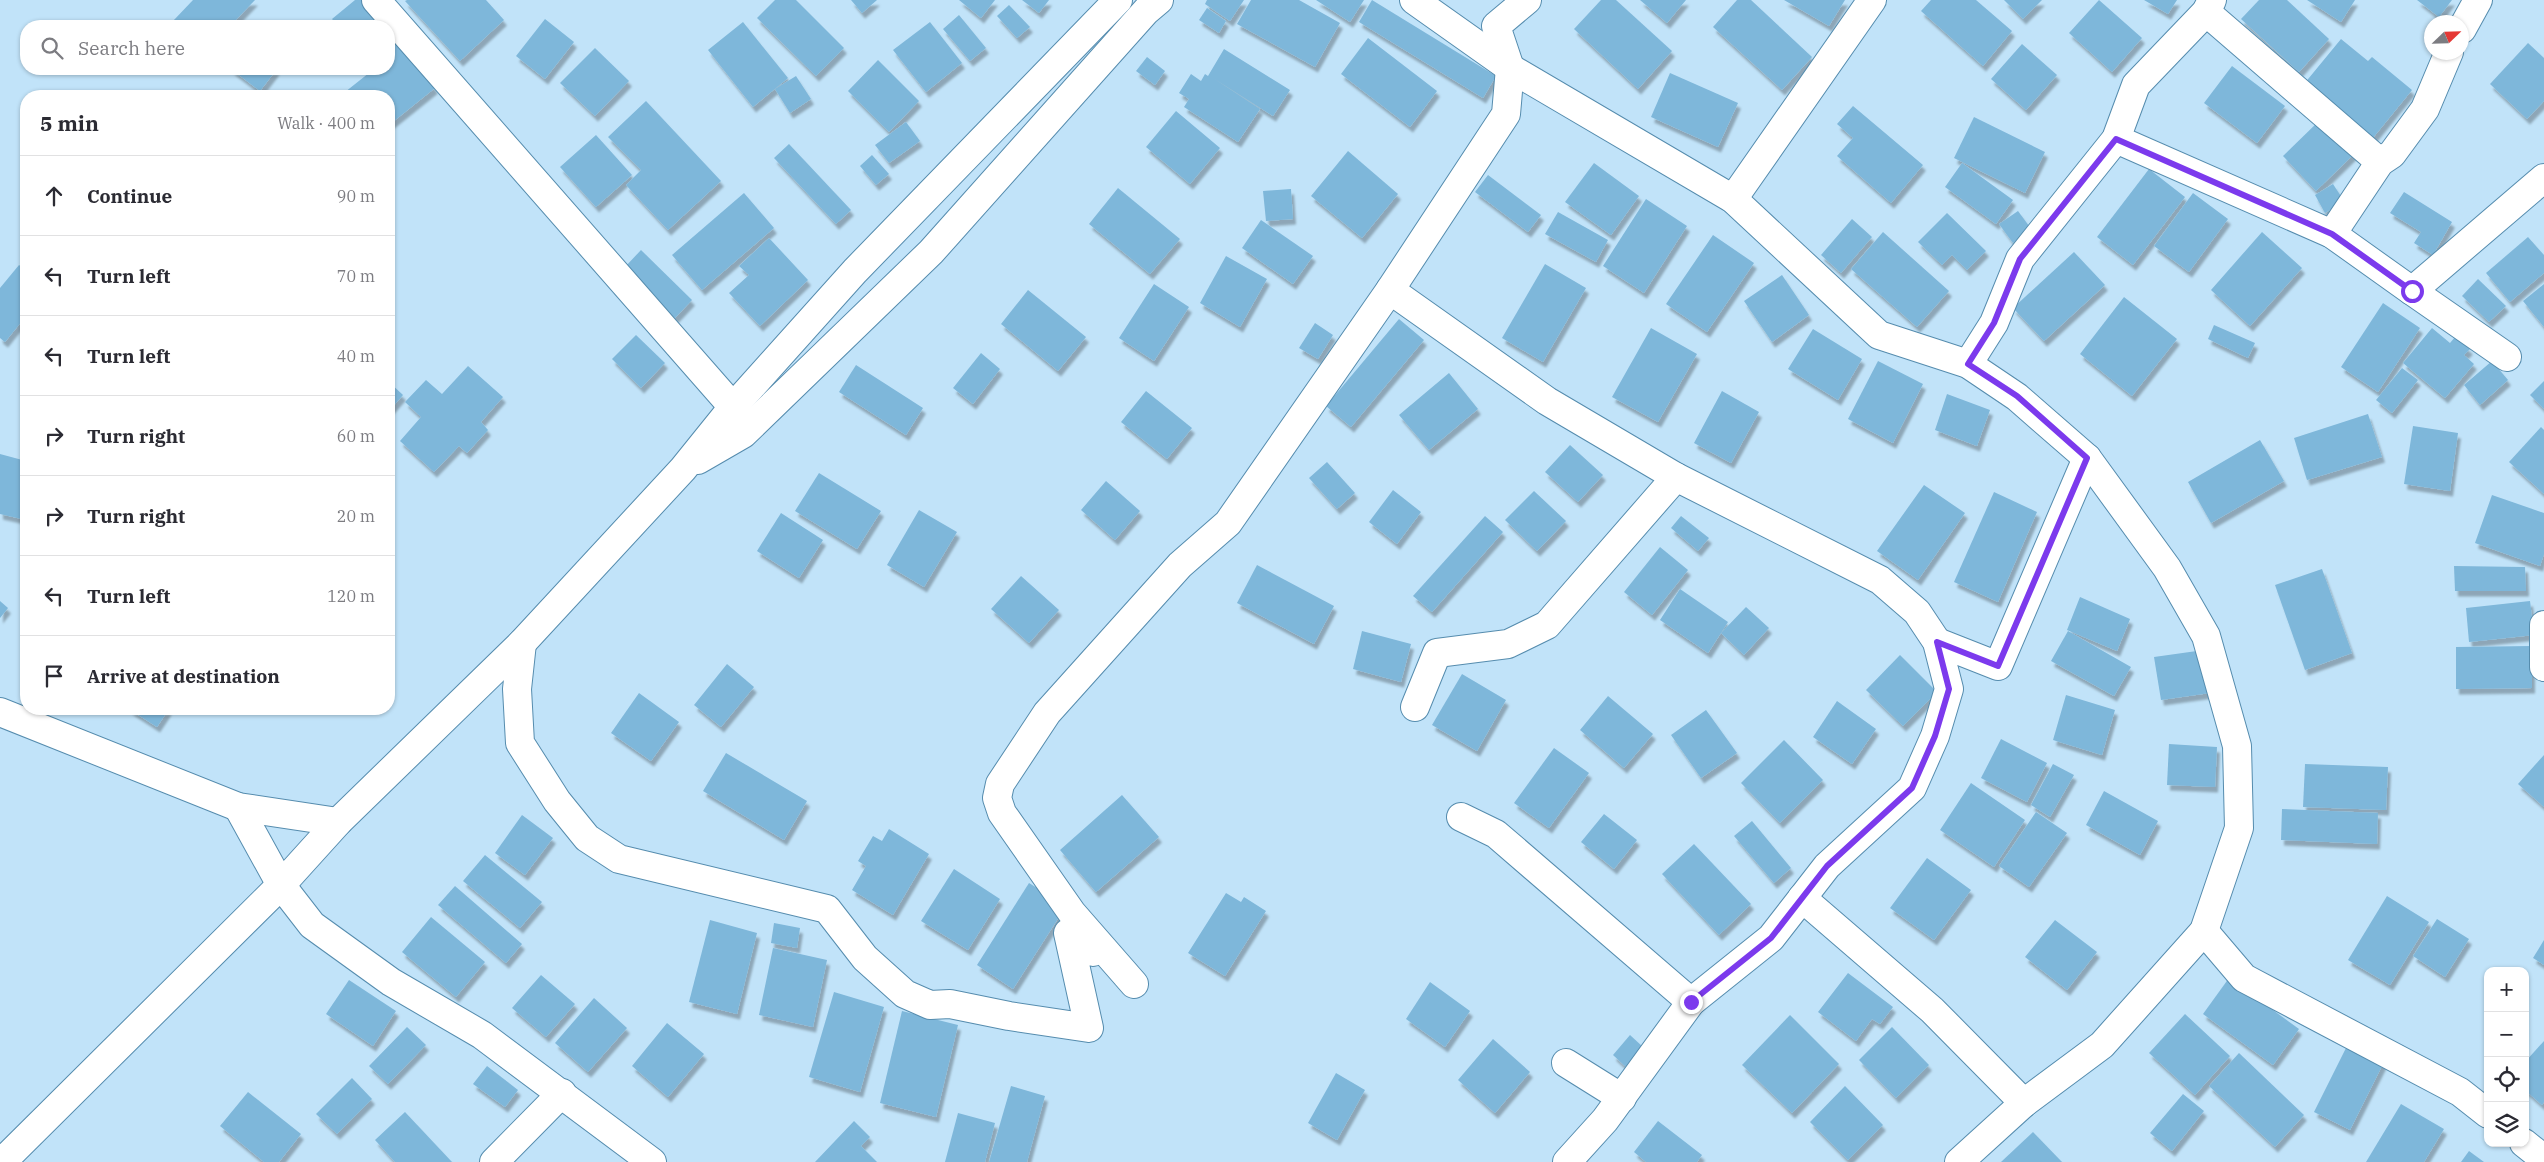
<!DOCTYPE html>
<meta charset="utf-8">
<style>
body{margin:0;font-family:"IBM Plex Serif",serif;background:#f2f2f3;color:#2b2b33}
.controls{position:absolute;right:15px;bottom:15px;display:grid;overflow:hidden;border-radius:10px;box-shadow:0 1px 4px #0004}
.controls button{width:45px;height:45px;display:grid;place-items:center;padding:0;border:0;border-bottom:1px solid #e1e1e2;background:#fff;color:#2b2b33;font:25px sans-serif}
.compass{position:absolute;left:2424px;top:15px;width:45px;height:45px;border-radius:50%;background:#fff;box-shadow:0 1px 4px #0004;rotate:67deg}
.stop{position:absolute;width:15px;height:15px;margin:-11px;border:4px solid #7c3aed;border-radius:50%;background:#fff}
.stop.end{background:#7c3aed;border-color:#fff;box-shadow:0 1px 5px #0008}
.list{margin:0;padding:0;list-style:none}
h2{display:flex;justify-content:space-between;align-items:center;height:65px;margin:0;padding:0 20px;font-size:21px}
h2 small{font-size:16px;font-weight:400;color:#7c7c81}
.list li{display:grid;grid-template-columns:32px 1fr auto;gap:15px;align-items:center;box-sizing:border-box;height:80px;padding:0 20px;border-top:1px solid #e1e1e2}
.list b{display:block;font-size:19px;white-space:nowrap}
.list em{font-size:16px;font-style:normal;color:#7c7c81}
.icon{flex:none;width:28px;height:28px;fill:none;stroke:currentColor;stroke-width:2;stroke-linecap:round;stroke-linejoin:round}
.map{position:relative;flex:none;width:2544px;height:1162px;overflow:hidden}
.search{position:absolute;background:#fff;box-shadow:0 1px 4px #0004;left:20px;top:20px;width:375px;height:55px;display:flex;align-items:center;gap:12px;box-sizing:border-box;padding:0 18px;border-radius:20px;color:#7c7c81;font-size:19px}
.panel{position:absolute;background:#fff;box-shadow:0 1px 4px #0004;left:20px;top:90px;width:375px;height:625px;border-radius:20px}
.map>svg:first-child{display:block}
</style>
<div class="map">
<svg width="2544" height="1162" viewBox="0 0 2544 1162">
<defs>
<filter id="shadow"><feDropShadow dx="3" dy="5.5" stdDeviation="1" flood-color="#0004"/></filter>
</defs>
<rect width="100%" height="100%" fill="#c1e3f9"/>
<g fill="#7eb7da" filter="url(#shadow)">
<polygon points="193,0 255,0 230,26 179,26 173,21"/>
<polygon points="355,0 365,0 386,26 338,26 332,19"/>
<polygon points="407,0 486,0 504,20 460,61 405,1"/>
<polygon points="775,0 796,0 844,48 816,76 757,18"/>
<polygon points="851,0 877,0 862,13"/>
<polygon points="959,0 995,0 981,18"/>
<polygon points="1022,0 1049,0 1039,13"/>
<polygon points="1207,0 1244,0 1230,21 1205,4"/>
<polygon points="1251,0 1299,0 1340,23 1315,67 1237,24"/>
<polygon points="1316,0 1364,0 1350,22"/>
<polygon points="1372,0 1496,76 1483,98 1359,22"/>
<polygon points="1601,0 1616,0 1672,51 1638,89 1574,29"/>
<polygon points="1640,0 1686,0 1667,23"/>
<polygon points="1737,0 1751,0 1812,57 1782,90 1713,27"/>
<polygon points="1784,0 1845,0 1829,26"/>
<polygon points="1931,0 1976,0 2012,31 1983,66 1921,11"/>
<polygon points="2004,0 2042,0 2023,19"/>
<polygon points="2099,0 2142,38 2112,72 2069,33"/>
<polygon points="2144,0 2177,0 2168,14"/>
<polygon points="2259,0 2287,0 2329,39 2299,72 2241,19"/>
<polygon points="2307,0 2355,0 2341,22"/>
<polygon points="2417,0 2452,0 2439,17"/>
<polygon points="1009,5 1030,27 1017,38 997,16"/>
<polygon points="1207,8 1226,21 1219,33 1199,20"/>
<polygon points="959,15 986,48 970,61 943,29"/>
<polygon points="545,19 574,42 545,79 516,56"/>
<polygon points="743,22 788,78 753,107 708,50"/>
<polygon points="930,22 962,63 926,92 893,50"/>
<polygon points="389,30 435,88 389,125 389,96 340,96 374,69 389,69"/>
<polygon points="1368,38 1437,91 1410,127 1341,74"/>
<polygon points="2341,39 2368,61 2372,57 2412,90 2372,139 2304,84"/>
<polygon points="2528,43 2544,58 2544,101 2527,119 2490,84"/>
<polygon points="2022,44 2057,75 2026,110 1991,79"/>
<polygon points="595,48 629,81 595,116 560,83"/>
<polygon points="1224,49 1290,90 1273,116 1213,78 1260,109 1238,142 1184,107 1189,99 1179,93 1191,74 1201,81 1205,74 1208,76"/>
<polygon points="1147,57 1165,71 1155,85 1136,71"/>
<polygon points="878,60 919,101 889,132 848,91"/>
<polygon points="2232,66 2285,106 2257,143 2204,103"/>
<polygon points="231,69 277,69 260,91"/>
<polygon points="1670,73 1738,103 1718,147 1651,117"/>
<polygon points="796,76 811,99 790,113 775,89"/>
<polygon points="646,101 721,181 668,230 626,185 641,170 608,137"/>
<polygon points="1853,106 1923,165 1891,203 1837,156 1853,138 1837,124"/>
<polygon points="1176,111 1220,148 1190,184 1146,147"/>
<polygon points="1974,117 2045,152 2025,193 1954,158"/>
<polygon points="2322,118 2355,153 2316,191 2283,156"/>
<polygon points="906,122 920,141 889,163 875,145"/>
<polygon points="596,135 632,175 596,207 560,167"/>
<polygon points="789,144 851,210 836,224 774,158"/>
<polygon points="1348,151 1398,194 1362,238 1311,196"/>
<polygon points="872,155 889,174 876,185 860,166"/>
<polygon points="1594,163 1639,196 1611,235 1565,202"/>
<polygon points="1962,163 2013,200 1996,224 1945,187"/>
<polygon points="2149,169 2185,197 2133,265 2097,237"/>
<polygon points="1488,175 1541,215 1528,232 1475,192"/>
<polygon points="2333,184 2344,201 2325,213 2315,195"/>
<polygon points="1118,188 1180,239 1150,274 1089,224"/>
<polygon points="1291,189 1293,219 1266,221 1263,191"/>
<polygon points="2404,192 2452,222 2433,255 2414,243 2421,232 2390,213"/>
<polygon points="744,193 774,228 702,290 672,255"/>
<polygon points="2193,193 2228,219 2189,272 2154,246"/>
<polygon points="1646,199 1687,226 1644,293 1603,266"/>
<polygon points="2018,211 2032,230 2013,243 1999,224"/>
<polygon points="1558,212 1608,240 1596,262 1545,234"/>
<polygon points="1947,213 1986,251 1967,270 1952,255 1942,265 1918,242"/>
<polygon points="1852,219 1872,237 1841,273 1821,255"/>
<polygon points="1261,220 1313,256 1293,284 1242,248"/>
<polygon points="1883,232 1949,291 1917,327 1851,269"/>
<polygon points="2262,232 2302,268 2250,326 2211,290"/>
<polygon points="1713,235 1754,263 1707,332 1666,304"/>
<polygon points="2528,237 2544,255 2544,273 2510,302 2486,273"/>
<polygon points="769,238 808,280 760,326 729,293 749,275 739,266"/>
<polygon points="641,250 692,300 675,318 624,268"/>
<polygon points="2074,252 2105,285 2044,341 2013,308"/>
<polygon points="1226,256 1267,279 1240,327 1200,303"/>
<polygon points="1545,264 1586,288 1543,362 1502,338"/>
<polygon points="19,265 26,270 26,316 5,342 0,338 0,288"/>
<polygon points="1782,275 1809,315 1772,342 1744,301"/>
<polygon points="2478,279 2506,306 2489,322 2462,296"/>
<polygon points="1154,284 1189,307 1154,361 1119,338"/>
<polygon points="2544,284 2544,327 2523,301"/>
<polygon points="1028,290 1086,337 1058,371 1001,324"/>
<polygon points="2124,297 2177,339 2132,396 2080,354"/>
<polygon points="2383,303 2420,328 2378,392 2341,367"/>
<polygon points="1399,319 1424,340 1351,427 1326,406"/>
<polygon points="1315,323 1333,335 1318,359 1299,348"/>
<polygon points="2214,325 2255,343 2248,358 2208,339"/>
<polygon points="1651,328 1697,354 1658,422 1612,397"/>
<polygon points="2432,328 2450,343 2455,337 2470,349 2464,355 2474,364 2445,398 2403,363"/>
<polygon points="1813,329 1862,359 1838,400 1788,369"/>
<polygon points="636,335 665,363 641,388 612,359"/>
<polygon points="981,353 1000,369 973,404 953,388"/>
<polygon points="1878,361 1923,384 1893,443 1848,419"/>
<polygon points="2492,361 2508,380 2480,405 2464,385"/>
<polygon points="856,365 923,408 906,435 839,392"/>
<polygon points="468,366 503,397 481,422 488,430 467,453 459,446 434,472 400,441 421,417 405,402 426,380 442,394"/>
<polygon points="2402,368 2418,380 2392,413 2376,400"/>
<polygon points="1449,373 1478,409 1429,450 1399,415"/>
<polygon points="2544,381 2544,409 2530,395"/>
<polygon points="389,382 403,395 389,411"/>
<polygon points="1146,391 1192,428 1167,459 1121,422"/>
<polygon points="1722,391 1759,412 1731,463 1694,443"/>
<polygon points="1947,394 1990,410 1977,446 1935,430"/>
<polygon points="2368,414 2382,457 2307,480 2294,438"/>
<polygon points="2413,426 2458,433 2450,491 2404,484"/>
<polygon points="2541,427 2544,430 2544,494 2509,462"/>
<polygon points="2260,440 2284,481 2211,523 2188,482"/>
<polygon points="1570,445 1603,475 1578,502 1545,472"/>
<polygon points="0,454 26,461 26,520 0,514"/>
<polygon points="1327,462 1355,493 1337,509 1309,478"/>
<polygon points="819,473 881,511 857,549 795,511"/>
<polygon points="1106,481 1140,511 1115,540 1081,510"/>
<polygon points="1924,485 1965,513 1918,580 1877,551"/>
<polygon points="1393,490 1421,512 1397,544 1369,522"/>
<polygon points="1534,491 1566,521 1537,551 1505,520"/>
<polygon points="1994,492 2037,512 1998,602 1954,582"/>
<polygon points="2492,495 2544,513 2544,554 2540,566 2475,543"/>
<polygon points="919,510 957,532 924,587 887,565"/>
<polygon points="781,513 823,540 799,578 757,551"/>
<polygon points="1485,516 1503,532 1432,612 1413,596"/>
<polygon points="1681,516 1709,538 1698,551 1671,528"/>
<polygon points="1660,547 1688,570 1652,615 1624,592"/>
<polygon points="1257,565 1334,606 1314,644 1237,603"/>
<polygon points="2454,566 2525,567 2526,591 2455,591"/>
<polygon points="2322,569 2352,653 2305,670 2275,585"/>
<polygon points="1021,576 1059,610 1029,643 991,609"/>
<polygon points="1680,589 1728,622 1708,653 1660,620"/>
<polygon points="2080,597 2130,619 2117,651 2067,630"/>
<polygon points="0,601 8,608 0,618"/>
<polygon points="2530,601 2534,635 2469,642 2466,608"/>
<polygon points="1746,607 1769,628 1744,655 1721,633"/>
<polygon points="1362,631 1411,644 1401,682 1353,669"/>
<polygon points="2068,631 2131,667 2114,696 2051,661"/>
<polygon points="2532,646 2532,688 2456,689 2456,647"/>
<polygon points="2204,650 2210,693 2161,700 2154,657"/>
<polygon points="1900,655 1937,692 1903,726 1866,690"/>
<polygon points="727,664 754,687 721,727 694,705"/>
<polygon points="1462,674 1506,700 1477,751 1432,725"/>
<polygon points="639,693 679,722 651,761 611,733"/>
<polygon points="2066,695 2115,710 2102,755 2053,740"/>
<polygon points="1608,696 1653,734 1624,768 1580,730"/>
<polygon points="1837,701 1876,729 1852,764 1813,737"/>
<polygon points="129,709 169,709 157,727"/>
<polygon points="1706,710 1737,753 1701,778 1671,735"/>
<polygon points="2001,739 2047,763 2027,802 1981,778"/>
<polygon points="1784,740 1823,780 1780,823 1741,783"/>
<polygon points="2169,744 2217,747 2215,787 2167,785"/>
<polygon points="1554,748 1589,773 1549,828 1514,803"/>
<polygon points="726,753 807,801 784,840 703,791"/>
<polygon points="2544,755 2544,807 2518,784"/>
<polygon points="2053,764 2074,775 2050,817 2031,805"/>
<polygon points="2305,764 2388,767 2386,810 2303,807"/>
<polygon points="1971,783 2025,820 1994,867 1940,830"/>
<polygon points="2104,791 2158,821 2140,855 2086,825"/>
<polygon points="1122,795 1159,837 1096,892 1060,850"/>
<polygon points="2282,809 2378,813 2377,844 2281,840"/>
<polygon points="2036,812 2067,833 2029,887 1999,866"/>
<polygon points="1604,814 1637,840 1614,869 1581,842"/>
<polygon points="522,815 553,838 525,875 495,853"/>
<polygon points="1752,821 1791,868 1774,883 1734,836"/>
<polygon points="889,829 929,854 893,915 852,890 866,866 858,861 873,836 882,841"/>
<polygon points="1694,844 1751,904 1719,935 1662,874"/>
<polygon points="485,855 542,902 520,928 463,881"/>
<polygon points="1927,858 1971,890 1934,940 1890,908"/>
<polygon points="954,869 1000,899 968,950 921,921"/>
<polygon points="1029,883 1066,906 1013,989 977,965"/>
<polygon points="455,886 522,944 506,963 438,905"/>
<polygon points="1226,893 1241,902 1244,897 1266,911 1225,976 1188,953"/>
<polygon points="2387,896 2429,922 2390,985 2348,960"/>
<polygon points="431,917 485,962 456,997 402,952"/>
<polygon points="2437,919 2469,939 2445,977 2413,956"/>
<polygon points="710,920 757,933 737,1014 689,1002"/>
<polygon points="2055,920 2097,952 2067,990 2025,957"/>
<polygon points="774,923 800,928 797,948 771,943"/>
<polygon points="2544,940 2544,965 2533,958"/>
<polygon points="773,948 827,960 813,1027 759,1015"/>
<polygon points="1848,973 1893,1007 1880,1024 1872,1019 1856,1041 1818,1012"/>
<polygon points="541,975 575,1004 546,1037 512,1008"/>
<polygon points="2229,978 2299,1029 2273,1065 2203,1014"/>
<polygon points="349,980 396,1011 373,1046 326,1014"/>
<polygon points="1430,982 1470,1011 1445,1047 1406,1019"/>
<polygon points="834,992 884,1007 860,1092 809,1077"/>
<polygon points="594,998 627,1028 588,1072 555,1043"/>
<polygon points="902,1011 958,1025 936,1117 880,1103"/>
<polygon points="2185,1014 2230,1056 2195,1095 2149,1053"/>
<polygon points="1790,1015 1839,1064 1792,1113 1742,1065"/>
<polygon points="667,1023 704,1054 668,1097 632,1066"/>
<polygon points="407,1027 426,1045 388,1084 369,1066"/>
<polygon points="1892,1027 1929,1065 1896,1098 1859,1060"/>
<polygon points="1630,1035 1643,1047 1626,1067 1613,1055"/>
<polygon points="1493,1039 1530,1072 1495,1113 1458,1080"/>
<polygon points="2544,1041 2544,1102 2542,1105 2525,1090 2525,1062"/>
<polygon points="2348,1044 2384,1062 2350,1130 2314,1112"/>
<polygon points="2239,1053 2304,1115 2275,1147 2209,1086"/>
<polygon points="487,1066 518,1090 505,1107 473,1084"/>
<polygon points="1336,1073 1365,1090 1337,1140 1308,1123"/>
<polygon points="352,1078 372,1099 337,1134 316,1114"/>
<polygon points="1011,1086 1045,1096 1027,1162 989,1162"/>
<polygon points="1845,1086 1883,1125 1848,1160 1810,1122"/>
<polygon points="248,1092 301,1134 279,1162 264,1162 220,1126"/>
<polygon points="2183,1094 2204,1111 2172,1151 2150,1133"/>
<polygon points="2401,1104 2444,1129 2424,1162 2366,1162"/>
<polygon points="405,1112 452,1162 395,1162 375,1140"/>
<polygon points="958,1113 995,1123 985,1162 945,1162"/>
<polygon points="854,1121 870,1137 861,1146 877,1162 815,1162"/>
<polygon points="1658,1121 1702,1155 1697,1162 1646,1162 1634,1152"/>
<polygon points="2033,1132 2062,1162 2001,1162"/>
<polygon points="2469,1151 2484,1162 2461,1162"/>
</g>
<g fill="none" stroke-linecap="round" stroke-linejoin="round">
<g stroke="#558cae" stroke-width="30">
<g id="minor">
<polyline points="376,0 733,407"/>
<polyline points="1414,0 1510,68 1733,199 1879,335 1968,364 2017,397 2087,458 2167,568 2206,636 2237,746 2239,828 2204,931 2102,1045 2024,1103 1959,1162"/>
<polyline points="2206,12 2380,162"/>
<polyline points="2462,29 2478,0"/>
<polyline points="2116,139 2332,234 2412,291"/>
<polyline points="1733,199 1872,0"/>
<polyline points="2332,234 2380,162 2392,154 2425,109 2449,52"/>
<polyline points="1390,290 1547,401 1676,477 1880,580 1917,612 1937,642 1949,689 1935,736 1912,788 1827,866 1771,938 1691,1002 1605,1120 1567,1162"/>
<polyline points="2507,357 2412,291 2544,178"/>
<polyline points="1968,364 1994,323 2020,259 2116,139 2136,85 2206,12 2212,0"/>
<polyline points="698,460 743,434 931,252 1146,11 1159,0"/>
<polyline points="2544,625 2544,667"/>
<polyline points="1937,642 1998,666 2087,458"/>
<polyline points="522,643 517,689 520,743 557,801 587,838 619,859 827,909 865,958 905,994 930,1005 950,1004 1009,1016 1089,1028 1068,933 1093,952"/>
<polyline points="1415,707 1437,653 1508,644 1547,625 1676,477"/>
<polyline points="0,712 238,807 338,822"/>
<polyline points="238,807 281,885 312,925 391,982 482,1035 652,1162"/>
<polyline points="1461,817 1496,834 1691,1002"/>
<polyline points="1802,898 1932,1010 2024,1103"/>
<polyline points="2204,931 2244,978 2460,1092 2488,1114"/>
<polyline points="1134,984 1072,913 1002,813 997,798 1000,784 1047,713 1180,565 1228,523 1390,290 1506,114 1510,68 1496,26 1527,0"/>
<polyline points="1566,1063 1622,1098"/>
<polyline points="2524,1143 2544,1159"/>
<polyline points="2,1162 281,885 338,822 522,643 683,469 733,407 855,271 1118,0"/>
<polyline points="494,1162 562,1093"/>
</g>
</g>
<use href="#minor" stroke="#fff" stroke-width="28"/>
</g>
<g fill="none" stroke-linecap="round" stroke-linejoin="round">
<polyline stroke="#7c3aed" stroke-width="6" points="1691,1002 1771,938 1827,866 1912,788 1935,736 1949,689 1937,642 1998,666 2087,458 2017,396 1968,364 1994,323 2020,259 2116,139 2332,234 2412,291"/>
</g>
</svg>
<div class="controls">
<button>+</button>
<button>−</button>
<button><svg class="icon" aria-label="locate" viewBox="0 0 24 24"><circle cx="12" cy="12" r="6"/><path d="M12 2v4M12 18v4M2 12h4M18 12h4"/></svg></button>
<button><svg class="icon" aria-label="layers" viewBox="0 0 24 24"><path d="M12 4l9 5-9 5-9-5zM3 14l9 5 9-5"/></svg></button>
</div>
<svg class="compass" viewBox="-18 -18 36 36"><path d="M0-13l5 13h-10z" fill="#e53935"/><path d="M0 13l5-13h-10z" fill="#7c7c81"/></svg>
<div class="stop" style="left:2412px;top:291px"></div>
<div class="stop end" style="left:1691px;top:1002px"></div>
<div class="search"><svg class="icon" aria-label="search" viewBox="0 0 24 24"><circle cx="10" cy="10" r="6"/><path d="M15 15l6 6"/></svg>Search here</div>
<section class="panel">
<h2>5 min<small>Walk · 400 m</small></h2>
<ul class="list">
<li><svg class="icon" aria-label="ahead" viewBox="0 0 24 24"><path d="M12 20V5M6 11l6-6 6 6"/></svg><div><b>Continue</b></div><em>90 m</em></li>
<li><svg class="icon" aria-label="left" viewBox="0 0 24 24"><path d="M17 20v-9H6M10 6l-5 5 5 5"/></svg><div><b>Turn left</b></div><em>70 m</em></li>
<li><svg class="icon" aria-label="left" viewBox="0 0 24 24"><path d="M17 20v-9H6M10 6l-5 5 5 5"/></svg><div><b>Turn left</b></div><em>40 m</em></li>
<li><svg class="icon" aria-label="right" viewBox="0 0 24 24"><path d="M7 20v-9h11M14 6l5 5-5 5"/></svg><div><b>Turn right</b></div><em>60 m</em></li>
<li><svg class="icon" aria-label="right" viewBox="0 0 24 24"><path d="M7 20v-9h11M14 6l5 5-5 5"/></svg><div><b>Turn right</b></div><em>20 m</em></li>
<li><svg class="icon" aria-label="left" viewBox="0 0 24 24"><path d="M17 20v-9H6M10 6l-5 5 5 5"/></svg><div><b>Turn left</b></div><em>120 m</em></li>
<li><svg class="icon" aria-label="arrive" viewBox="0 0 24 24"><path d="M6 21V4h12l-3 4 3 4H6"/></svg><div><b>Arrive at destination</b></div></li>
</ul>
</section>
</div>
